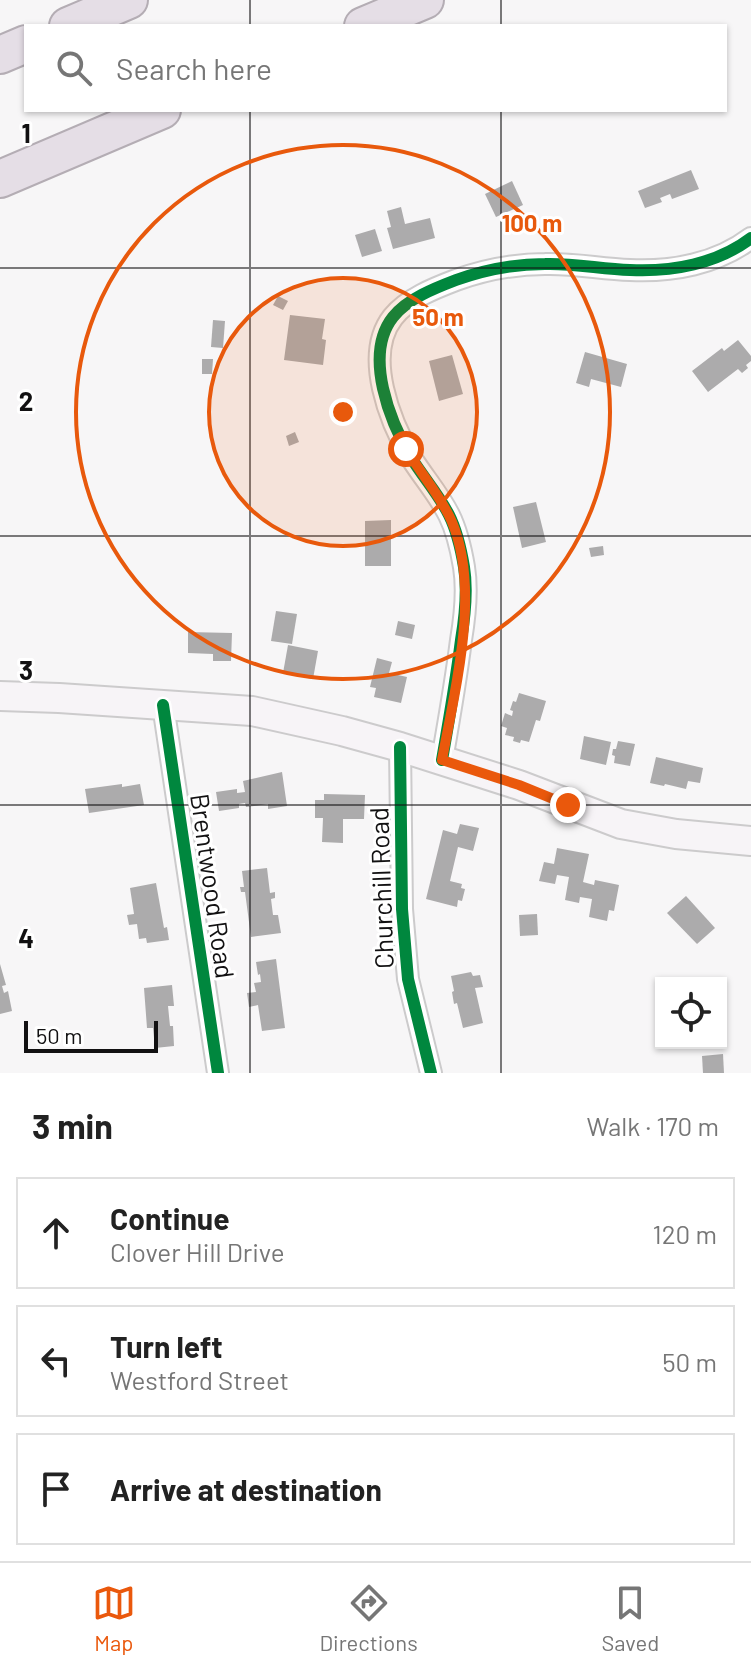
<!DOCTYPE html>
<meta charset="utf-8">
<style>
body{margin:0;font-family:Barlow,sans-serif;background:#f2f2f2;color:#222}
.controls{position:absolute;right:24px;bottom:24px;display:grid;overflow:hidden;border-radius:0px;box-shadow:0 2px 6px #0004}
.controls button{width:72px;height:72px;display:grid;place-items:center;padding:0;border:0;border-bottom:2px solid #e0e0e0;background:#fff;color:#222;font:40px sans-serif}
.scale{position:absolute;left:24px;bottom:20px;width:134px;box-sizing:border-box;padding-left:8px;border:4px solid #121112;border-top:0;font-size:22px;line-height:28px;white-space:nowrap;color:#121112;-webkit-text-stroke:6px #fff;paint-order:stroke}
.stop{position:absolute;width:24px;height:24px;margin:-18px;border:6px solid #ea580c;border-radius:50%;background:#fff}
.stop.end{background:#ea580c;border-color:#fff;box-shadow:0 2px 8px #0008}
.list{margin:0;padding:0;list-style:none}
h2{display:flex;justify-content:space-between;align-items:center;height:104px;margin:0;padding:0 32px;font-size:34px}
h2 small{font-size:26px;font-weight:400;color:#767676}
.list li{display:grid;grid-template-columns:52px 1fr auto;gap:24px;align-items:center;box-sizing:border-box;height:112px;margin:0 16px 16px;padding:0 16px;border:2px solid #e0e0e0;border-radius:0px}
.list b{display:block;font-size:30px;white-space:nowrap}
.list p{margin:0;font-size:26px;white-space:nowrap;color:#767676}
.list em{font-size:26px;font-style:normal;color:#767676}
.icon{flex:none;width:44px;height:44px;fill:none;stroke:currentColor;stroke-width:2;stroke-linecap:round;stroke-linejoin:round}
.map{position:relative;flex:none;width:751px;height:1073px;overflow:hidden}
.search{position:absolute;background:#fff;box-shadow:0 2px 6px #0004;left:24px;right:24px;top:24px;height:88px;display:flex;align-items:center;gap:20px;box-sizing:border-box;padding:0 28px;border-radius:0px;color:#767676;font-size:30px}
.sheet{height:488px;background:#fff}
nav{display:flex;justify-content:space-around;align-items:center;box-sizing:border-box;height:112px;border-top:2px solid #e0e0e0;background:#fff;font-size:22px;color:#767676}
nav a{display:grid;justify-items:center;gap:4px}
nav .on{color:#ea580c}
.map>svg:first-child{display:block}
</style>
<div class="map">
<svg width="751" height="1073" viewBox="0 0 751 1073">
<rect width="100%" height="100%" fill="#f7f6f7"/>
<g fill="#acabac">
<polygon points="691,170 699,189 672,199 670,194 660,198 662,202 645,208 638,191"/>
<polygon points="512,181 523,205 496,217 485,194"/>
<polygon points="401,207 405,224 430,218 435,238 393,249 387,228 391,227 387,211"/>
<polygon points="375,229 382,251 362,257 355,235"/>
<polygon points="278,296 288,301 283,310 273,305"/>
<polygon points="290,315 325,319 322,339 326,340 323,365 284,360"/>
<polygon points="213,320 225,321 223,348 211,347"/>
<polygon points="738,340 751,356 751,361 746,365 748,368 742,373 738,369 708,392 692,371 722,348 724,351"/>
<polygon points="585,352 627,364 621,387 591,379 589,387 576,383"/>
<polygon points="452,355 463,394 439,401 429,361"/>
<polygon points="202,359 213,359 212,374 202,374"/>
<polygon points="295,432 299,442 289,446 286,436"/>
<polygon points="536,502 546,542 522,548 513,507"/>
<polygon points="391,520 391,566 365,566 365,521"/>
<polygon points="603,546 604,555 591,557 589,548"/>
<polygon points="276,611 297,614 292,644 271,641"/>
<polygon points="398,621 415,625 412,639 395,635"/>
<polygon points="188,632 232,633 231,661 213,661 213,654 188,653"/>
<polygon points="288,645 318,651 313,679 283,673"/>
<polygon points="377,658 392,662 389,673 407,677 401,703 374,697 376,688 370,687"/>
<polygon points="519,693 546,701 540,721 536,720 529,742 521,740 520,743 513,741 514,737 505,735 507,728 501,726 505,713 512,716 513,711 510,710 513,701 516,702"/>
<polygon points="584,736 611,742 606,765 580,759"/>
<polygon points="618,741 635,744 630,766 614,763 615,756 612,755 613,749 616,749"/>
<polygon points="656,757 703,768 700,783 688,781 686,789 665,784 664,786 650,783"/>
<polygon points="282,772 287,806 268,809 268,804 246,807 245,803 239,804 239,808 219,811 216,792 237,789 237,793 245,792 243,781"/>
<polygon points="122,784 122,787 140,784 144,805 89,813 85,789"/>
<polygon points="324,794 365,795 364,819 343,819 343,843 322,842 323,818 315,818 315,800 324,800"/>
<polygon points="460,824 479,828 473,851 458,847 450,881 462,884 461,888 465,889 462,901 458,900 457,907 426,899 443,830 457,834"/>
<polygon points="557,848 589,854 583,882 594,885 595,880 619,885 614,911 609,910 607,921 589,917 592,899 580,897 579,903 565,900 569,877 557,875 555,884 539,881 544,862 554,864"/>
<polygon points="267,868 270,893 275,892 275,898 271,899 273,915 278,915 281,933 251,937 245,892 241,892 240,887 244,887 242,871"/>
<polygon points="156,883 164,928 167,927 169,940 147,943 146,938 139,939 137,924 129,925 127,915 134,914 130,888"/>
<polygon points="686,896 715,928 697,944 667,913"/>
<polygon points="537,914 538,935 520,936 519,915"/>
<polygon points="276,959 285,1028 262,1031 258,1005 249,1007 247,993 256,992 254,983 261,982 260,974 258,975 256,962"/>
<polygon points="0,964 6,985 2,986 4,993 8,991 12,1011 0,1014"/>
<polygon points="471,972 473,976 480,975 483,987 475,988 483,1023 463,1028 457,1003 454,1004 452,992 454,991 451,976"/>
<polygon points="172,985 174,1006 168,1006 170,1026 173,1026 174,1046 155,1048 153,1028 147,1028 144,988"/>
<polygon points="723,1054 724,1073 703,1073 702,1056"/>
</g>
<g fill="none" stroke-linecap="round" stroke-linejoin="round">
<g stroke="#cccbcc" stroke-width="24">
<g id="minor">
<polyline points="163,705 218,1073"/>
<polyline points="400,747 402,909 408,979 431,1073"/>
<path d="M442,760C449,720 456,680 461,640C465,616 468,591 464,567C461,549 457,531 449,515C439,495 424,478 412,459C390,422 363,355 393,317C407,299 435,288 456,280C484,270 514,264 545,264C573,263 601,269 630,270C672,272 717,264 751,238"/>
</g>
</g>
<g stroke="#cccbcc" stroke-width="32">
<polyline id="secondary" points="0,696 59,698 252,711 342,731 400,747 519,785 621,824 676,834 751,841"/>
</g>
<g stroke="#b4adb4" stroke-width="40">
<g id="motorway">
<polyline points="68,26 129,0"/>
<polyline points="363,26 425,0"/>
<polyline points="0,55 26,44"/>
<polyline points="0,179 162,110"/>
</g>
</g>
<use href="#minor" stroke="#fefefe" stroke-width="20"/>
<use href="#secondary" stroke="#f7f4f7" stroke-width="28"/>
<use href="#motorway" stroke="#e5dee6" stroke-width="36"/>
<g stroke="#fff" stroke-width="17">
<g id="cycleway">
<polyline points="163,705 218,1073"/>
<polyline points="400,747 402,909 408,979 431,1073"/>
<path d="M442,760C449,720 456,680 461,640C465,616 468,591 464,567C461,549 457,531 449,515C439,495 424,478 412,459C390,422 363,355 393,317C407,299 435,288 456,280C484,270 514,264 545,264C573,263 601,269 630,270C672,272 717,264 751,238"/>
</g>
</g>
<use href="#cycleway" stroke="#00873e" stroke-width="12"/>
</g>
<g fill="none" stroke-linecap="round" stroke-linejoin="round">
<path stroke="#ea580c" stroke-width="10" d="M406,449C421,474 441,496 452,522C481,591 455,689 442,760L519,785L568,805"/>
</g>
<path fill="none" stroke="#121112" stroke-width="2" stroke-opacity="0.55" d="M250,0V26M501,0V26M250,110V1073M501,110V1073M0,268H751M0,536H751M0,805H751"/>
<circle cx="343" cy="412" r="134" fill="#e8590c" fill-opacity=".12"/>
<g fill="none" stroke="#e8590c" stroke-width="4">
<circle cx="343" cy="412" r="134"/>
<circle cx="343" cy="412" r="267"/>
</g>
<g text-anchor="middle" stroke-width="6" stroke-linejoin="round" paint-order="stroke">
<g font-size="26" fill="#121112" stroke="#fff">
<text transform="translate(212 886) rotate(82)" y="9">Brentwood Road</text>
<text transform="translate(382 888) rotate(-92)" y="9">Churchill Road</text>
</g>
</g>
<g font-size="26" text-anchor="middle" font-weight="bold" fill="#121112" stroke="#fff" stroke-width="6" stroke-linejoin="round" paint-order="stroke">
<text x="26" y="143">1</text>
<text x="26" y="411">2</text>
<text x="26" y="680">3</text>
<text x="26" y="948">4</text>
</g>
<circle cx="343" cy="412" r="12" fill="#e8590c" stroke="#fff" stroke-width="4"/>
<g font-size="24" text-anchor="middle" font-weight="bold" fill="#e8590c" stroke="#fff" stroke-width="6" stroke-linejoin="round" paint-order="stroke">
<text x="532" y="232">100 m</text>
<text x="438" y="326">50 m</text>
</g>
</svg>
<div class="controls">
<button><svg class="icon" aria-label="locate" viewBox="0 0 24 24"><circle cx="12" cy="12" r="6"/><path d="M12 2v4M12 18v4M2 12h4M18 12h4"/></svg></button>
</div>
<div class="scale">50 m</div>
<div class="stop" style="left:406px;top:449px"></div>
<div class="stop end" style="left:568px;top:805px"></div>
<div class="search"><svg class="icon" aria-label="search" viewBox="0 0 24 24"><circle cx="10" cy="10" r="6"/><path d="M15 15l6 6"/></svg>Search here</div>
</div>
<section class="sheet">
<h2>3 min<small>Walk · 170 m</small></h2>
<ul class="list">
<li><svg class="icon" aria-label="ahead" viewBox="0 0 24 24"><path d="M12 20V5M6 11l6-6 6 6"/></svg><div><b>Continue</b><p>Clover Hill Drive</p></div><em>120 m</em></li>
<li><svg class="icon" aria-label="left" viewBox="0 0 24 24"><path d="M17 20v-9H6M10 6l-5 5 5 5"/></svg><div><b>Turn left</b><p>Westford Street</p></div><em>50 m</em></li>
<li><svg class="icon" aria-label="arrive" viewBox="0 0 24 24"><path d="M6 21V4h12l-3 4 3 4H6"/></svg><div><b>Arrive at destination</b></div></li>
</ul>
</section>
<nav>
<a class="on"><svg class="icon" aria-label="map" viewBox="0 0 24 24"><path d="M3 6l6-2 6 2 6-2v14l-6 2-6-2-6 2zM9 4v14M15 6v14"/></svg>Map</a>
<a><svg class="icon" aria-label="directions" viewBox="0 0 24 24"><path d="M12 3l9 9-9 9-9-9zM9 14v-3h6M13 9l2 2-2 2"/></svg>Directions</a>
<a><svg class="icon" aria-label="saved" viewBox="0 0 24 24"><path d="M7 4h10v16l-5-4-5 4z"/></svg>Saved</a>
</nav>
